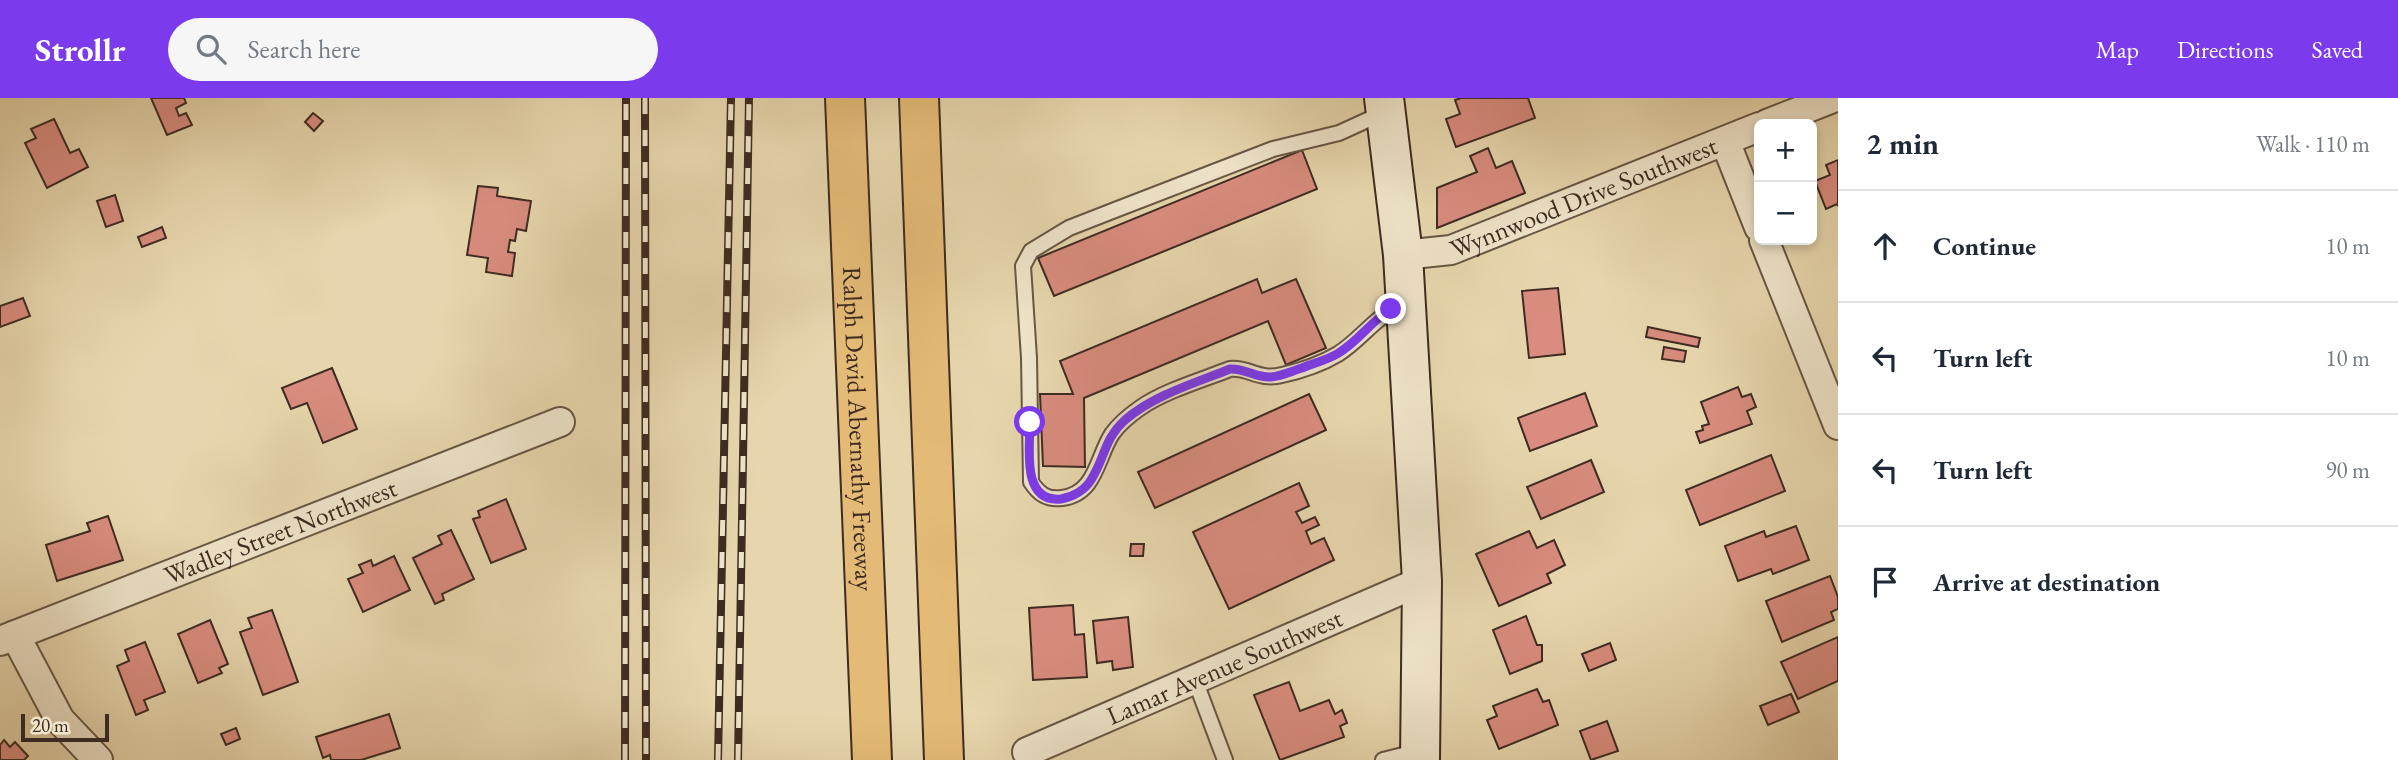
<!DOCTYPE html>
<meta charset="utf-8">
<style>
body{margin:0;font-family:"EB Garamond",serif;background:#f6f6f7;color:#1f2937}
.controls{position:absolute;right:21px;top:21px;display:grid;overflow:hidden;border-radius:10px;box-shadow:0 4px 10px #0003}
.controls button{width:63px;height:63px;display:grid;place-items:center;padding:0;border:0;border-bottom:2px solid #e0e1e3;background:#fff;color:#1f2937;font:35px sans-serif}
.scale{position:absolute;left:21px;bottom:18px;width:88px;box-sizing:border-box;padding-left:7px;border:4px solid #3e2b21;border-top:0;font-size:19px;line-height:24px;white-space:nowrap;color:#3e2b21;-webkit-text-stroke:5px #efe4ca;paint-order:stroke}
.stop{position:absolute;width:21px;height:21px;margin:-16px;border:5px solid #7c3aed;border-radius:50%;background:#fff}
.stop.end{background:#7c3aed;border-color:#fff;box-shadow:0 2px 7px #0008}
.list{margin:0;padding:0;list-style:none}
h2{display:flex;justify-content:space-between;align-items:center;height:91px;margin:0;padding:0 28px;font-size:30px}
h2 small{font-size:23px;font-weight:400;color:#747a83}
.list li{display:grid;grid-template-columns:46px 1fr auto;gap:21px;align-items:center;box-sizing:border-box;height:112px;padding:0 28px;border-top:2px solid #e0e1e3}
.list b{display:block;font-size:26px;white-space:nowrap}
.list em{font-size:23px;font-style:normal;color:#747a83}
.icon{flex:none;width:38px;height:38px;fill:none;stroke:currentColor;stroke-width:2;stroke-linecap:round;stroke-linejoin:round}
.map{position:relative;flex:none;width:1838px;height:662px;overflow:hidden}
header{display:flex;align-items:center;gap:42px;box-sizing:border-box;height:98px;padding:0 35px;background:#7c3aed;color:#fff}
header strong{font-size:33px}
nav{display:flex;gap:38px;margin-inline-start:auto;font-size:24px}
.search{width:490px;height:63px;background:#f6f6f7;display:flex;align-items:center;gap:18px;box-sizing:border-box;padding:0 24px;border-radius:38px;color:#747a83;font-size:26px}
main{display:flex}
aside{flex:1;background:#fff}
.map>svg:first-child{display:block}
</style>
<header>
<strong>Strollr</strong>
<div class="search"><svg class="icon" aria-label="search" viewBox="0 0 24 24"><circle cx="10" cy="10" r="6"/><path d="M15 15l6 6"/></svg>Search here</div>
<nav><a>Map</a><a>Directions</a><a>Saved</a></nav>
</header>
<main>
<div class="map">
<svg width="1838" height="662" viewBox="0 0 1838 662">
<rect width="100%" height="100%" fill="#e7d6ad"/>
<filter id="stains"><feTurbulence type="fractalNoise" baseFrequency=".00286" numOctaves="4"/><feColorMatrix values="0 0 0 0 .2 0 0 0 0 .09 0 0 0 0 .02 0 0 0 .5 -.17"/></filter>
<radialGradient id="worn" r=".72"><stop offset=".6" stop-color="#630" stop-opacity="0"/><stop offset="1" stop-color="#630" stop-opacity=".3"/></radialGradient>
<g fill="#d98c7f" stroke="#3e2b21" stroke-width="2">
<polygon points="151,0 184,0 186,5 176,10 179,18 186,15 192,27 167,37"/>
<polygon points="1461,0 1528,0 1535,20 1456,49 1446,21 1460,16 1455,2"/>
<polygon points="313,15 323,23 314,33 305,24"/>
<polygon points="54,21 70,55 79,51 88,69 47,90 25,45 36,40 31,31"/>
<polygon points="1488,50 1496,70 1512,63 1525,95 1437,130 1437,90 1477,74 1470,58"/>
<polygon points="1302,52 1317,91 1054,198 1038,160"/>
<polygon points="1838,62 1838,108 1837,106 1826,111 1815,83 1830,77 1826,67"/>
<polygon points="478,88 498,90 497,98 531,103 526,133 517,131 515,143 510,142 508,154 515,155 512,178 486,174 488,160 467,157"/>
<polygon points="115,97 123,123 106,129 97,103"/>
<polygon points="162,129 166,140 142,149 138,139"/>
<polygon points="1257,181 1262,195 1296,181 1326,250 1286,267 1268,223 1084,300 1085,369 1043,368 1040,296 1073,296 1060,263"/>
<polygon points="1558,190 1565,256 1529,260 1522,193"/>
<polygon points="23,200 30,218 0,229 0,208"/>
<polygon points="1648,229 1700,240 1698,249 1646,239"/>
<polygon points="1664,249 1686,253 1684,264 1662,261"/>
<polygon points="332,270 357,331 323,345 307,305 291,311 282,290"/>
<polygon points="1738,289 1742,299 1751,296 1756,309 1747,313 1752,326 1700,345 1696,334 1703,332 1702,328 1709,326 1701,304"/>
<polygon points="1585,295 1597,328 1530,353 1518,320"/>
<polygon points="1309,296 1326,332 1155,410 1138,374"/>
<polygon points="1771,357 1785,393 1700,427 1686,392"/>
<polygon points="1591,362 1604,394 1541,421 1527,389"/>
<polygon points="1299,385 1309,408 1296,414 1302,425 1315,419 1319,427 1306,433 1311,446 1324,440 1334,462 1229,511 1193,434"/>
<polygon points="506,401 526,451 491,465 473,421 480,419 478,413"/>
<polygon points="108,418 123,462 57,483 46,447 90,433 87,425"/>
<polygon points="1796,428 1809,462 1773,476 1771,471 1738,483 1725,448 1764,433 1766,439"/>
<polygon points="451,432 474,481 442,496 444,502 435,506 413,460 442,446 438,438"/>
<polygon points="1529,433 1537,450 1554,442 1565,467 1547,476 1551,485 1499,508 1476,456"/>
<polygon points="1131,446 1144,446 1143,458 1130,458"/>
<polygon points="394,458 410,492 363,514 348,481 363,475 359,467 371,462 373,468"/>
<polygon points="1830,478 1838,499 1838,511 1831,514 1834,522 1782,544 1766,503"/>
<polygon points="1073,507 1075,537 1084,536 1087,579 1033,582 1029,510"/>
<polygon points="272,512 298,584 263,597 240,534 252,530 248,520"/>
<polygon points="1526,518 1537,547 1542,547 1542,563 1510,576 1493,532"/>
<polygon points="1128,519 1133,569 1113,572 1112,563 1097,565 1093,523"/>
<polygon points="210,522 228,566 219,570 222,575 198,585 178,536"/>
<polygon points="1838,539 1838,583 1798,601 1781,564"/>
<polygon points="145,544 165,594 144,602 148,612 136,617 117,568 129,563 125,552"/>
<polygon points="1610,545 1616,562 1589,573 1582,556"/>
<polygon points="1289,584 1300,613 1329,602 1335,616 1342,612 1347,625 1340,628 1344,639 1280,662 1254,597"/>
<polygon points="1537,591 1543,604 1549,602 1558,627 1499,651 1487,622 1497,618 1493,608"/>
<polygon points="1791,596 1799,614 1768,627 1760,608"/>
<polygon points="389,616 400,650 361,662 331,662 330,657 323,660 316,639"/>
<polygon points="1607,623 1618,653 1591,662 1580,633"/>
<polygon points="236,630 240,641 226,647 221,636"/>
<polygon points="4,642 10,649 15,644 28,658 24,662 0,662 0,647"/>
</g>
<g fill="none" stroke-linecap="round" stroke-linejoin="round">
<g stroke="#685644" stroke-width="18">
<g id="lane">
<path d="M1385,14L1339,35L1273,51L1115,112L1069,130L1031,153L1023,168L1029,260L1031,384C1039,396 1047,402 1062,400C1096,396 1097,359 1112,336C1119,326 1130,317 1140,310C1164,293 1202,282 1230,271C1249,269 1259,283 1282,277C1300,273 1323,265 1338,256C1362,241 1376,217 1403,207"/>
<polyline points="1195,582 1225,662"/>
<polyline points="1383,662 1419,653"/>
</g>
</g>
<g stroke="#685644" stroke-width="32">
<g id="street">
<polyline points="1767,26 1833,0"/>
<polyline points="1725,43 1759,129"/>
<polyline points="1764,142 1838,327"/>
<path id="s1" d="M1403,157L1451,152L1759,29"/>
<polyline points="15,537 60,622 98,662"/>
<path id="s2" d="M0,543L560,324"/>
<path id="s3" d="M1027,654L1422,483"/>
</g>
</g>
<g stroke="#3e2b21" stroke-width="42">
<polyline id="secondary" points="1384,0 1403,157 1422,483 1420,662"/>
</g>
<g stroke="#3e2b21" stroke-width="42">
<g id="highway">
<path id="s4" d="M845,0L872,662"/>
<polyline points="919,0 944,662"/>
</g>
</g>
<use href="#lane" stroke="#efe4ca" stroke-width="14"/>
<use href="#street" stroke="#efe4ca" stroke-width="28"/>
<use href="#secondary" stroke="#efe4ca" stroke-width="38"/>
<use href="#highway" stroke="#e4bb76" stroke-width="38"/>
<g stroke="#3e2b21" stroke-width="8">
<g id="rail">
<polyline points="645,0 646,662"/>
<polyline points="625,662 626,0"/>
<polyline points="718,662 731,0"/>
<polyline points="738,662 749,0"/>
</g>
</g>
<use href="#rail" stroke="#efe4ca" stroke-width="5" stroke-dasharray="16" stroke-linecap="butt"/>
</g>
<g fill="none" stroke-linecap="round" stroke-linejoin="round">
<path stroke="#7c3aed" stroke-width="9" d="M1030,324C1030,350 1021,405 1061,401C1073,399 1085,392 1091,382C1105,360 1104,341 1125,322C1154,297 1195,285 1230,271C1245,270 1256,280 1271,279C1282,278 1292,273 1302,270C1314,265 1327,262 1337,256C1358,244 1371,223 1391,211"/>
</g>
<g text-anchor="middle" stroke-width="7" stroke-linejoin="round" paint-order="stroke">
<g font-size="26" fill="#3e2b21" stroke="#efe4ca">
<text dy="9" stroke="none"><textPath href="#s1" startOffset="191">Wynnwood Drive Southwest</textPath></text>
<text dy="9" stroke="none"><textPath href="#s4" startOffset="331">Ralph David Abernathy Freeway</textPath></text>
<text dy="9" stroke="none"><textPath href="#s2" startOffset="301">Wadley Street Northwest</textPath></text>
<text dy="9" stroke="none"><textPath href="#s3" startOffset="215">Lamar Avenue Southwest</textPath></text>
</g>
</g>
<rect width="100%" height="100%" filter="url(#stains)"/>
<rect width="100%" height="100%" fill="url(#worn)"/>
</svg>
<div class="controls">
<button>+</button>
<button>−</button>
</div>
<div class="scale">20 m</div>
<div class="stop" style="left:1030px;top:324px"></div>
<div class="stop end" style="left:1391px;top:211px"></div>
</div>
<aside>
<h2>2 min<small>Walk · 110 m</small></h2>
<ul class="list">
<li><svg class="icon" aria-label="ahead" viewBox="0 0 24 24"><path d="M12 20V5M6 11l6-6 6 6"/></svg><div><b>Continue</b></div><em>10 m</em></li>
<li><svg class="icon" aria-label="left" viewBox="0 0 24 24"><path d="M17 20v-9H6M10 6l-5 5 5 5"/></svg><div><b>Turn left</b></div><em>10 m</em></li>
<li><svg class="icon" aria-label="left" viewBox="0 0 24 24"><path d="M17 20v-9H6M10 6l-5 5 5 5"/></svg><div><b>Turn left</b></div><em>90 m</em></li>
<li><svg class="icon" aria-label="arrive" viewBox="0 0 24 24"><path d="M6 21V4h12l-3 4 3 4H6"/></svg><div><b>Arrive at destination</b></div></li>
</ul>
</aside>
</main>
